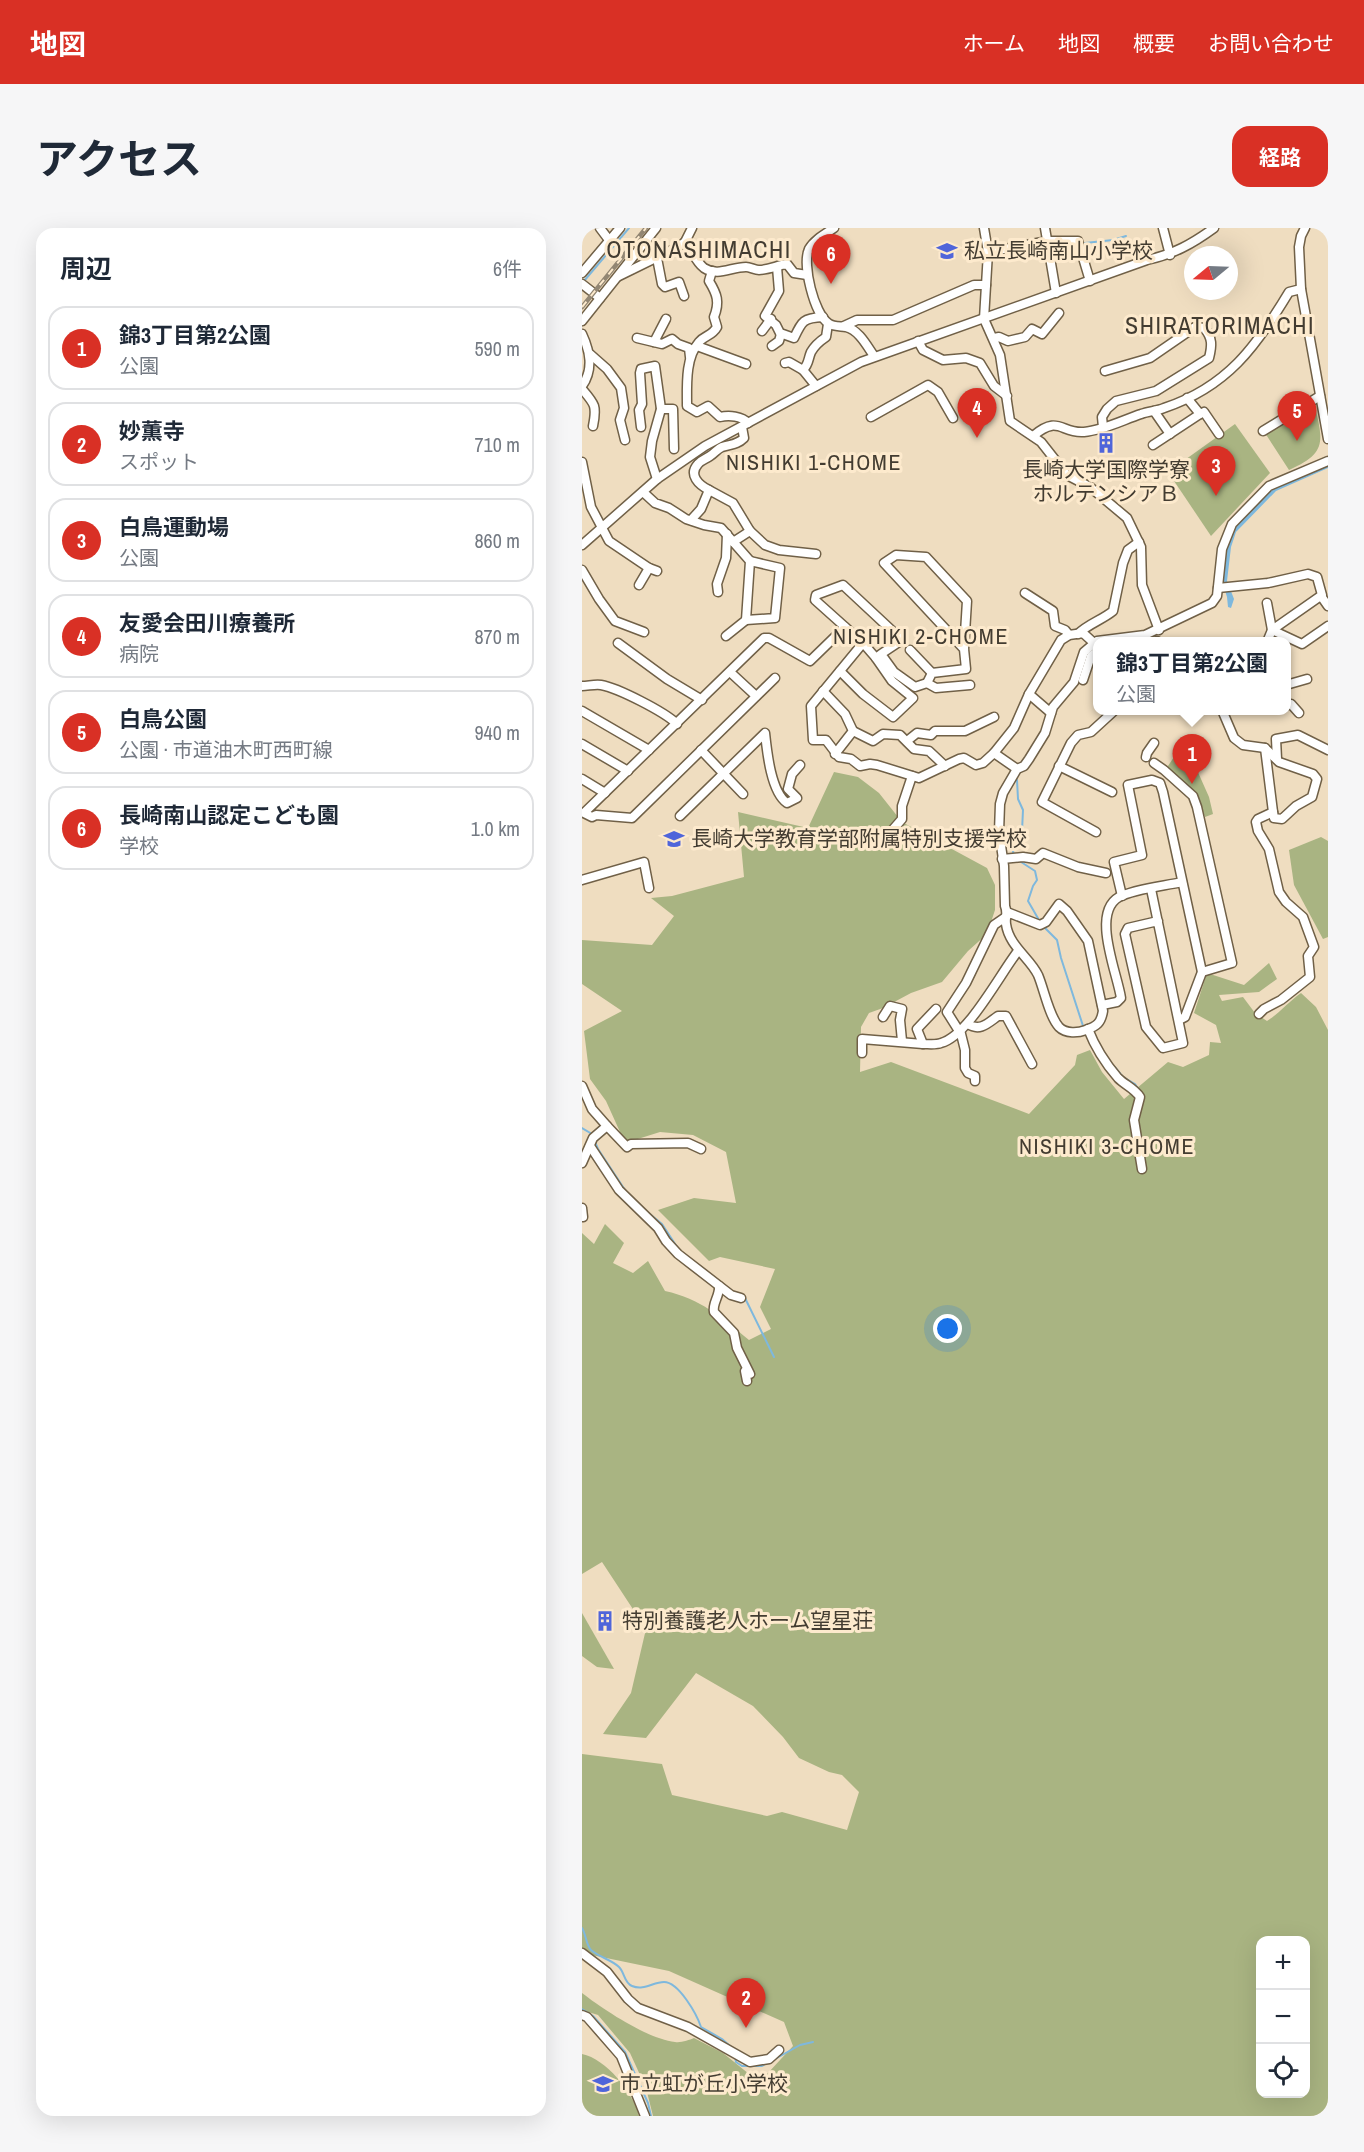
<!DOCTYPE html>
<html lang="ja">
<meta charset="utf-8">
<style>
body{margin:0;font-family:"Archivo Narrow","Noto Sans JP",sans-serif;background:#f6f6f7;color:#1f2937}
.controls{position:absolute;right:18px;bottom:18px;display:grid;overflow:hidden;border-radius:12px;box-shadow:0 6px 24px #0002}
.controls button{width:54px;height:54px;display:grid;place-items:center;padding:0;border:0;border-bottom:2px solid #e0e1e3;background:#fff;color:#1f2937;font:30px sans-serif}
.compass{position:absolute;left:602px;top:18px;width:54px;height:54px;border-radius:50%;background:#fff;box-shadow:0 6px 24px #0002;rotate:251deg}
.you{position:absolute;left:366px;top:1101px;width:21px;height:21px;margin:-15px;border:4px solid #fff;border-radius:50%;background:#1a73e8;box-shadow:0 0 0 9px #1a73e833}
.badge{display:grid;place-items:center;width:39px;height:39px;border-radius:50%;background:#d93025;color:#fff;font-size:20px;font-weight:700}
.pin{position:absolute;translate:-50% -50px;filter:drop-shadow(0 2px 3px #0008)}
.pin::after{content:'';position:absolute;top:32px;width:21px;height:18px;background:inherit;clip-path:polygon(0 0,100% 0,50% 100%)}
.popup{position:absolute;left:511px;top:409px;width:198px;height:78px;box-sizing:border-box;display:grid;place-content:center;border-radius:12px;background:#fff;filter:drop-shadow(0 2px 4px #0005);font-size:20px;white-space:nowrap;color:#747a83}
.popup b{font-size:22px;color:#1f2937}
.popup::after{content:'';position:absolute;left:50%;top:100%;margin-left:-12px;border:12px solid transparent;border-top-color:#fff}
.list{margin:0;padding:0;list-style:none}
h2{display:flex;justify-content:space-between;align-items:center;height:78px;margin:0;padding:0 24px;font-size:26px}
h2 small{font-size:20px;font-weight:400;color:#747a83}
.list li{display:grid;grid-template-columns:39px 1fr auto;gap:18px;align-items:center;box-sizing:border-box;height:84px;margin:0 12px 12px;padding:0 12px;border:2px solid #e0e1e3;border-radius:18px}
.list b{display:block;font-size:22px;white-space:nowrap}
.list p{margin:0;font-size:20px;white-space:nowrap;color:#747a83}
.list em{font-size:20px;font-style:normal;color:#747a83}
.icon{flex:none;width:33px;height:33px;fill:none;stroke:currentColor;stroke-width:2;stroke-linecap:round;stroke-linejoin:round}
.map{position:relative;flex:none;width:746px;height:1888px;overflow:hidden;border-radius:18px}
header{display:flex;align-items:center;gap:36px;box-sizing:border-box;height:84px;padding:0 30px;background:#d93025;color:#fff}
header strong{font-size:28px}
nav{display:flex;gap:33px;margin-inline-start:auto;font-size:21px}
.intro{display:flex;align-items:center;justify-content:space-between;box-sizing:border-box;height:144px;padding:0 36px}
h1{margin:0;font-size:42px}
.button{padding:15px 27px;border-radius:18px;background:#d93025;color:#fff;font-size:21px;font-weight:700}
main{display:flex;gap:36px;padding:0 36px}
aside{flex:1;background:#fff;border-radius:18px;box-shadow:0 6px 24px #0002}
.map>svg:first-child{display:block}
</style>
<header>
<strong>地図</strong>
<nav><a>ホーム</a><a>地図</a><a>概要</a><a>お問い合わせ</a></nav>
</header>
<div class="intro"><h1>アクセス</h1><a class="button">経路</a></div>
<main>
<aside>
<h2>周辺<small>6件</small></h2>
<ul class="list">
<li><span class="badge">1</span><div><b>錦3丁目第2公園</b><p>公園</p></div><em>590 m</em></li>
<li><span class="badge">2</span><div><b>妙薫寺</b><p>スポット</p></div><em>710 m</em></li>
<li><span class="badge">3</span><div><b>白鳥運動場</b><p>公園</p></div><em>860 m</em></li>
<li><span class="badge">4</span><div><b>友愛会田川療養所</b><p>病院</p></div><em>870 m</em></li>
<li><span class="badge">5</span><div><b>白鳥公園</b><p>公園 · 市道油木町西町線</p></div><em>940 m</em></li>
<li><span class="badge">6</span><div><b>長崎南山認定こども園</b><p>学校</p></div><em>1.0 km</em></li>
</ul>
</aside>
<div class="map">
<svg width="746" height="1888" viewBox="0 0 746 1888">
<rect width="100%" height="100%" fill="#efddc0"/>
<g fill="#a9b482" fill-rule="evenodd">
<path d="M732,174C741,213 746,225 707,242L683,205Z"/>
<polygon points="653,196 688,245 629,308 586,244"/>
<polygon points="600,517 609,522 618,537 615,542 627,569 631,586 623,589 617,573 584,541"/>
<path d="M252,544L276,549L297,565L320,594L405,640L413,657V682L405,706L386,723L360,754L329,765L301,780L287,785L279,799L278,844L309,834L447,886L493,837L495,827L508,822L520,844L542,871L586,834L601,839L627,827L628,814L639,815L634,797L612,785L625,745L662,757L687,735L695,751L677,764L637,767L640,773L661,769L673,785L685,793C698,785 706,774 719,765L734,779L746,802V1888H71L64,1860L48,1825L16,1787L0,1782V1765C22,1782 66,1811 93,1814C99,1815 107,1812 112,1810L141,1825L172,1850L186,1845L211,1818L202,1794L87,1743L0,1725V1526L80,1536L90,1567L185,1588L200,1584L265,1602L277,1564L260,1547L247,1544L217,1530L201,1509L171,1478L114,1445L64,1510L21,1506L49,1465L64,1401L20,1334L0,1346V1005L12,1016L23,996L42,1015L31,1035L51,1045L66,1033L83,1063C119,1071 139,1089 167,1112L189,1101L178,1079L193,1041L138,1029L127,1033L76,982L112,970L154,975L144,924L111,907L78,904L43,915L24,873L8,851L2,803L40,783L0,756V712L70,717L92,688L69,670L90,668L162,649L156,584L226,600ZM678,1712H724V1866H678Z"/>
<polygon points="739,609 746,613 746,709 741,711 712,657 707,622"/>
<polygon points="0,1385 32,1441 15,1439 0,1428"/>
<path d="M0,1826C24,1831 51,1864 57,1888H0Z"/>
</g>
<polygon fill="#7eb8dd" points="746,236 746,240 694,263 654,304 649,319 645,353 652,371 649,380 646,379 645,369 641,356 645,319 650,302 691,261"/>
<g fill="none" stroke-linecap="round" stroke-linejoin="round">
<g stroke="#7eb8dd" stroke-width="2">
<polyline points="503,15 531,12 544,8"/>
<polyline points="2,53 47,0"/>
<polyline points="433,628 431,624 440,603 441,582 436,571 435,552"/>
<polyline points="436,632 453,643 455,652 451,658 446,673 457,692"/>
<polyline points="462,699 475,712 479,730 502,801"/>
<polyline points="531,839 533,839 541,849 553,856 557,862"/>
<polyline points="0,900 10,906"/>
<polyline points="13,914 16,921 43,962"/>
<polyline points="64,983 80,996 97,1022"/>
<polyline points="162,1068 192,1129"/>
<path d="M0,1700C4,1706 4,1717 9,1722C17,1729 30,1732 37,1739C43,1745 42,1755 50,1758C62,1763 71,1754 82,1754C97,1754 115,1787 119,1799L140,1811L148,1818"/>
<polyline points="0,1781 11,1788 43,1824 66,1875 69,1888"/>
<polyline points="153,1828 154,1834 160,1838 180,1838 185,1835"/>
<polyline points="193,1831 218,1817 231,1814"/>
</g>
<g stroke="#706047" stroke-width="11">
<g id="minor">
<polyline points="18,0 27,12"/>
<path d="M252,0C243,6 232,12 227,21C220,37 232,85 246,95C251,99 258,98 264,99C277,102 285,118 292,128"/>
<polyline points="402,0 406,24 402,91 418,127 428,193 459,214 485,247 508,259 545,290 559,319 560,357 577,402"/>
<polyline points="463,0 474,65"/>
<polyline points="581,0 588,27"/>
<polyline points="723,0 719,8 717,19 719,61 746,211"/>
<path d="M103,14C111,22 112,32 122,40C136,49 149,39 164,39C168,39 173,42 177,42C187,42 196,37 205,36L212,45L225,47"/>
<polyline points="406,24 466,13 496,13 508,53"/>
<polyline points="75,30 80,56 83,59 97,54 102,68"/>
<path d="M195,39L197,63L183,88L194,97L198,105L212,110C220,93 221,90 241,89"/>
<path d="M130,43L127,53C135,66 138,74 132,89L135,99C130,108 123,107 117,114C103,130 105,158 105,178L115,184L126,178L138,189C147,187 160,188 166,195"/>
<polyline points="0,45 38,0"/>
<polyline points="37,48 96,19 103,14 110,0"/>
<polyline points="0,56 18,70"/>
<polyline points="0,93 74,0"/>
<polyline points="262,98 275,92 311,92 392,57 404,57"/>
<polyline points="180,103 189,91"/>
<path d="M0,106C8,123 12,141 0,158"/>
<polyline points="55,110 80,116 90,111 96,116 107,120 108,129"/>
<polyline points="412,110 417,109 426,113 443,109 450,101 460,106 477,85"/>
<polyline points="336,113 341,122 361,132 384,130 398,135 412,158 425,168"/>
<polyline points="72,114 84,91"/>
<polyline points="115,118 164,136"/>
<polyline points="190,118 197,113 199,106"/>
<polyline points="8,126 25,141 39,160 42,180 38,192 43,212"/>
<polyline points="203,135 207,134 221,142"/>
<path d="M234,158L221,142C227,136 226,131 229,124C233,117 238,113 244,109L246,96"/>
<path d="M0,161C13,176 15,178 11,198"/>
<polyline points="79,181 91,181 92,221"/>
<polyline points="572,183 588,206"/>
<polyline points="618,186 622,184 637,206"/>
<polyline points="289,189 346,157 356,164 371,190"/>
<polyline points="59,199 57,182 60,176 58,145 59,141 73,138 79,181 70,213 68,229 75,251"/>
<path d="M521,199L520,189L525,181L534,173L574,163L627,130C630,118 631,110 622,100L613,99L568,130L523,143"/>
<polyline points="681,203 738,168"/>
<path d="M451,208C477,186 479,206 502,204C522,202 541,192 559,186C567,183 575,183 582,180C645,159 674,119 707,64L719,61"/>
<polyline points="571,217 618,186 605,170"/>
<polyline points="0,234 9,279 27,313 67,340 75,343"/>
<polyline points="127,262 151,275 168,303 183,317 197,322 234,326"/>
<polyline points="61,264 73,275 87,280 104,291 122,297 139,300 168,333 164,392 144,408"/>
<path d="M109,292L119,281L127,262C117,257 106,247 116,236C119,232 124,231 128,228C133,225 135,221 140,219C149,216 155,217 162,210L160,199"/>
<polyline points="151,314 168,303"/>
<path d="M0,317L75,251L123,218L279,134L565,32C592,26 610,16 632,0"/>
<polyline points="0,342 17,371 33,393 62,404"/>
<polyline points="57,357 67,340"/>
<polyline points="636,360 686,355 726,346 735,349 740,367 690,402 685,414"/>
<polyline points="136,364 135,356 144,330 145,306"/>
<polyline points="443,365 471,383 473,398 483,402 487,407"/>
<polyline points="739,368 746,378"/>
<polyline points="685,375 690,402 720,416 746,398"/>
<polyline points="164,392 193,390 198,340 168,333"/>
<path d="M496,406C506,396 520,392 531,383L541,335L546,322L557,314"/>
<polyline points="575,414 575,413"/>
<polyline points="36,415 85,451 120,472"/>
<polyline points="281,415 229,478 231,512 244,512 257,529 269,531 278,538 288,536 295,537 337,550 377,531 382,530 394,537 401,535 412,525"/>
<polyline points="328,422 350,445"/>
<polyline points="299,426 320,412 261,357 234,367 233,372 281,415 294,430 299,426 312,444 333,459 345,455 350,445 384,441 382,421 385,373 344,329 314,327 302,335 382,421"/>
<polyline points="258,443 281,466 311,489 331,470 310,453 294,430"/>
<polyline points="148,444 174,468"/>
<polyline points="193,450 50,590 14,587 10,589 2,585 182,410 187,410 228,433 263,399"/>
<polyline points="501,452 509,428 516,423"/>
<polyline points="345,455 354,460 388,457"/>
<polyline points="704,457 725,451"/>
<path d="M0,458C6,458 13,456 19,457C36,460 83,484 95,496"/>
<polyline points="241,463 263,486 271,503 253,526"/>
<polyline points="447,466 469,485"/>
<polyline points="704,477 709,476 717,485"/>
<polyline points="640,482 652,510 661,517 683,520 697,534 731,546 735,551 730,569 714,578 700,591 692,590 691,584"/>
<polyline points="0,483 67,522"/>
<polyline points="271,503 291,513 301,506 318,507 332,521 347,523 363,538"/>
<polyline points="325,513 335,505 349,507 353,503 383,503 412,489"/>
<polyline points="0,516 46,543"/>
<polyline points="119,522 161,566"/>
<polyline points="564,529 565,525 572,515"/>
<polyline points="695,531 694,511 716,507 746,522"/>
<polyline points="572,535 582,542 611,568 615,579 650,735 620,744"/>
<polyline points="477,538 530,564"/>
<polyline points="435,541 412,525 432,500 447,466 479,412 487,407 501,405 512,415 516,425"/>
<polyline points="0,551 23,565"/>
<path d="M98,588L183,505C185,524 189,564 205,575L215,570L206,561L210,546L218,537"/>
<polyline points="514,604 460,574 489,515 496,507 509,504 533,482"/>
<polyline points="306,607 320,591 320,578 330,548"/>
<polyline points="420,631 441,629 454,631 461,625 496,639 524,645"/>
<polyline points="0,652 62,634 67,660"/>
<polyline points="569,661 601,815 581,820 564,799 543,706 546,700 576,693"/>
<polyline points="540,668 532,634 560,627 546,557 570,552 578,555 581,564 620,744 603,789 597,792"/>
<path d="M425,684L458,697L464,694L477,676L485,683L506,713L521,783C519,795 515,798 504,802C496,805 484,806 477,799C467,788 462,761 456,747C448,730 427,718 424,696C423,689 426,685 423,678L422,638L417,604L418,576L421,565L435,541L442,538L447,531L463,505L471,479L492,454L502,424L515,413L563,407L630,375L635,368L640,321L650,296L687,258L746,233"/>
<path d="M520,777L535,774L539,770C535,744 509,685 537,669C552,661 582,658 600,654"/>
<path d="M354,781L335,801L341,816C347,816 354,817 359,815C386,808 418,746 436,723"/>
<polyline points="677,786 682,781 699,772 728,749 726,728 732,719 721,689 704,674 697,664 687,621 676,603 674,594 676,591 691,584 683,520"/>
<polyline points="301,789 308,778 320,781 318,792 320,813"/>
<path d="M386,796C398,804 406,795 416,788H424L450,836"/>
<path d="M506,801C513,819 523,835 536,850C543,857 552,860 558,869L552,892L560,941"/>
<polyline points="378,802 383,822 383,840 386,845 393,848 393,853"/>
<polyline points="377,803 365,784 384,755 412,697 425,688"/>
<polyline points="280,825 280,811 341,816"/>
<polyline points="0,858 10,881 25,898 11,910 0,935"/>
<polyline points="25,898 45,919 49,916 106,915 119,921"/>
<polyline points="8,918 37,962 76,1000 84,1013 96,1026 149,1067 159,1070"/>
<polyline points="0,980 1,989"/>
<path d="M137,1058C138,1068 130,1075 132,1084L152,1105L155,1120L168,1146L163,1143L165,1153"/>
<polyline points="0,1725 25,1744 46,1771 56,1780 106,1799 168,1834 187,1831 197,1822"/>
<polyline points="0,1787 5,1789 39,1828 63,1888"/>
</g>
</g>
<use href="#minor" stroke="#fff" stroke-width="8"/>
<g stroke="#928673" stroke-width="4.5">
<polyline id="rail" points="0,79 64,0"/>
</g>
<use href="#rail" stroke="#fdeacd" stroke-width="2" stroke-dasharray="7" stroke-linecap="butt"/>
</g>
<defs>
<g id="school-bare" transform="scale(1.62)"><path d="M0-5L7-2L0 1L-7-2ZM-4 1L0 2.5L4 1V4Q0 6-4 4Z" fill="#4f65da" stroke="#fdeacd" stroke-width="2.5" paint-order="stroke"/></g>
<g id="building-bare" transform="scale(1.62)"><path d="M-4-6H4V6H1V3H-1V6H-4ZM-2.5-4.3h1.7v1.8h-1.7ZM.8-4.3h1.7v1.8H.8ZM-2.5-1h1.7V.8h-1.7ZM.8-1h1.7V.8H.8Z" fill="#4f65da" stroke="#fdeacd" stroke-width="2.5" paint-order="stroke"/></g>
</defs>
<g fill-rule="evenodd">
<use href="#school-bare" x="365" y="23"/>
<use href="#building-bare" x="524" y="215"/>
<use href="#school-bare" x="92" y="611"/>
<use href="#building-bare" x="23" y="1393"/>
<use href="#school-bare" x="21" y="1856"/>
</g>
<g text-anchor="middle" stroke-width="6" stroke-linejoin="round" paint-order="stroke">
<g font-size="21" fill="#433c31" stroke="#fdeacd" text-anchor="start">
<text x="382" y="30">私立長崎南山小学校</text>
<text x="524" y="249" text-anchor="middle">長崎大学国際学寮<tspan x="524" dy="24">ホルテンシアＢ</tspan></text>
<text x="109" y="618">長崎大学教育学部附属特別支援学校</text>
<text x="40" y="1400">特別養護老人ホーム望星荘</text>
<text x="38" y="1863">市立虹が丘小学校</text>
</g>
<g font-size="22" letter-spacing="1.5" fill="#433c31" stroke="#fdeacd">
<text x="232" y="242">NISHIKI 1-CHOME</text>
<text x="339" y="416">NISHIKI 2-CHOME</text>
<text x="525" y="926">NISHIKI 3-CHOME</text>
</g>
<g font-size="24" letter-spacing="1.5" fill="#433c31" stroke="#fdeacd">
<text x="117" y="30">OTONASHIMACHI</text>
<text x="638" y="106">SHIRATORIMACHI</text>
</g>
</g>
</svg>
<div class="controls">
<button>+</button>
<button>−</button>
<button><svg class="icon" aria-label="locate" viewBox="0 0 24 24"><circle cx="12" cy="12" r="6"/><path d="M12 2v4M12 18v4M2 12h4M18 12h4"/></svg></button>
</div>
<svg class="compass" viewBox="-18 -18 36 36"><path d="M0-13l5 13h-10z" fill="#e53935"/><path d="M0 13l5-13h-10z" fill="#747a83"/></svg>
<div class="you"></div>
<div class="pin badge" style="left:610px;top:556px">1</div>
<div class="popup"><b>錦3丁目第2公園</b>公園</div>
<div class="pin badge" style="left:164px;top:1800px">2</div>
<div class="pin badge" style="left:634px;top:268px">3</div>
<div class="pin badge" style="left:395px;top:210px">4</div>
<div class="pin badge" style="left:715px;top:213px">5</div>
<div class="pin badge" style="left:249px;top:56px">6</div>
</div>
</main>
